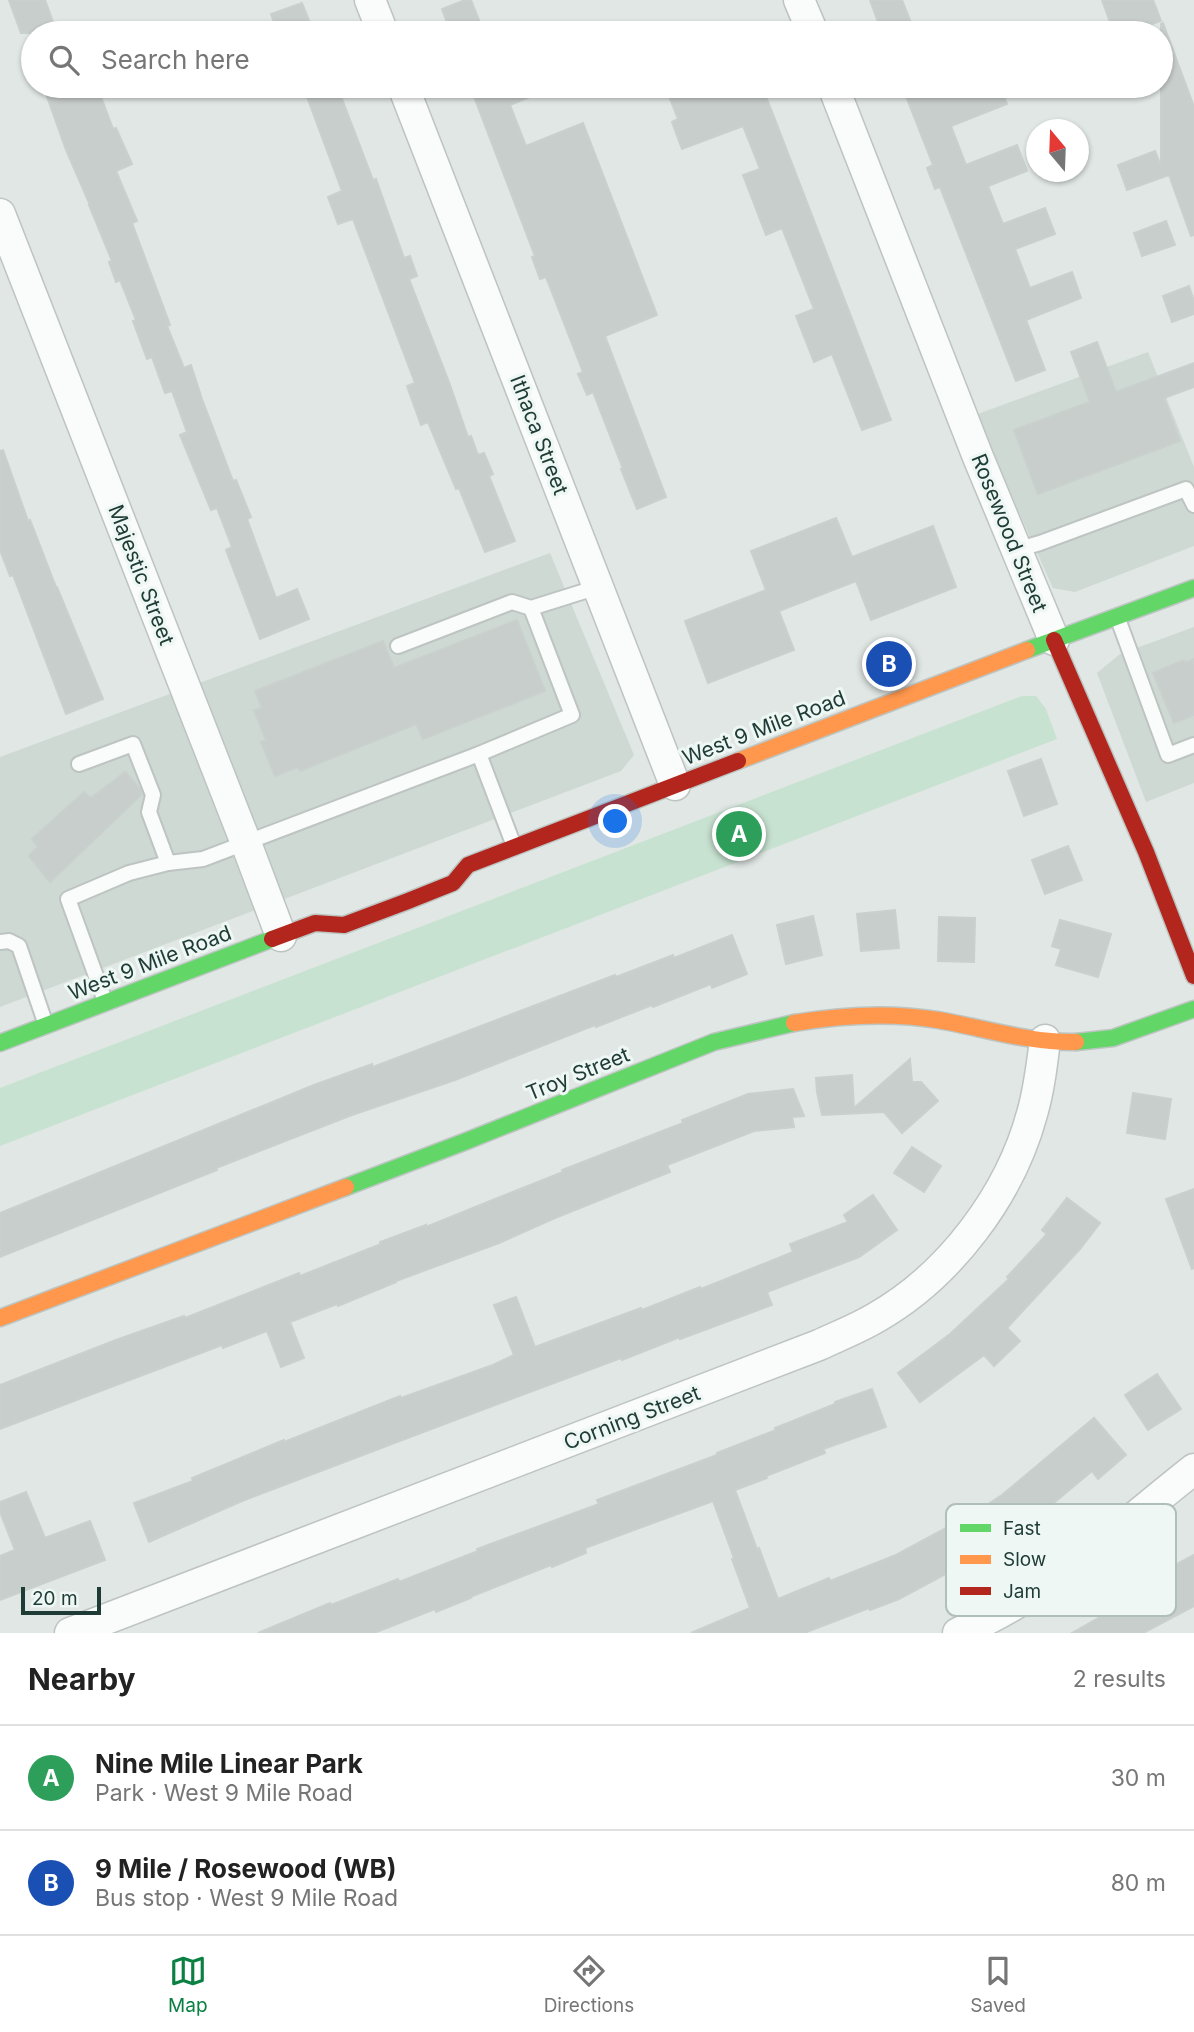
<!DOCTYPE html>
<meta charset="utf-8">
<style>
body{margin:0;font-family:Inter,sans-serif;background:#f2f2f2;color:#222}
.compass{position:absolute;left:1026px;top:119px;width:63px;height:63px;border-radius:50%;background:#fff;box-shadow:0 2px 5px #0004;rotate:341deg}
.scale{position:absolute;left:21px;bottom:18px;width:80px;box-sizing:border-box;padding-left:7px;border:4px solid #1e3b35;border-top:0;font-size:19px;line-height:24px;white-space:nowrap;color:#1e3b35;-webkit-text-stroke:5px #eef7f3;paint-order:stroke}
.you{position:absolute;left:616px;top:822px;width:24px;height:24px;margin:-18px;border:5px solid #fff;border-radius:50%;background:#1a73e8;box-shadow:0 0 0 10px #1a73e833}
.badge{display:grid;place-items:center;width:46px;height:46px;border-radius:50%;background:#0b8043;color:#fff;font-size:23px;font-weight:700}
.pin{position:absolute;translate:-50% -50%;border:4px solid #fff;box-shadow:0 2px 7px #0006}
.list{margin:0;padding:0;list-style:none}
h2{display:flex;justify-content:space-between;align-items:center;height:91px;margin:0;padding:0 28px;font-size:30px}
h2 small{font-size:23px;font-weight:400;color:#767676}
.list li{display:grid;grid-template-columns:46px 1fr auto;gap:21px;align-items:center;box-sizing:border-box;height:105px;padding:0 28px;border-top:2px solid #e0e0e0}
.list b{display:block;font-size:26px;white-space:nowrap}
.list p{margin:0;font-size:23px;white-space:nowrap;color:#767676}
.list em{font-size:23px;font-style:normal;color:#767676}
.icon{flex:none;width:38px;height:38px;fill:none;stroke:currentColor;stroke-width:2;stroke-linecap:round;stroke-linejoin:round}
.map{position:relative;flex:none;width:1194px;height:1633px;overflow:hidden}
.search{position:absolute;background:#fff;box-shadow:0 2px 5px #0004;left:21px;right:21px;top:21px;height:77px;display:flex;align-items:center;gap:18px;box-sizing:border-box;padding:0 24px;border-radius:38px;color:#767676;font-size:26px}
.sheet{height:301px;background:#fff}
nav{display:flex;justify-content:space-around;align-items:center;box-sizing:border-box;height:98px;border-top:2px solid #e0e0e0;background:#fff;font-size:19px;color:#767676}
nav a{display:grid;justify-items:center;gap:4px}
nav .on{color:#0b8043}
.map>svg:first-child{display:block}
</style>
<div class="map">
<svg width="1194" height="1633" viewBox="0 0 1194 1633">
<rect width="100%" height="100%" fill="#e0e7e4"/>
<g fill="#ced9d4">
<polygon points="1148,352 1194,467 1194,546 1075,592 1053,588 975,415"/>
<polygon points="550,553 634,755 621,771 0,1007 0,757"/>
<polygon points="1194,627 1194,783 1146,802 1097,673 1120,654"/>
</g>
<polygon fill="#c8e2d1" points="1022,696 1036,696 1046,709 1057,739 0,1146 0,1088"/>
<g fill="#c8cecc" stroke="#c9d0cd" stroke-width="2">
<polygon points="9,0 45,0 57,33 21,33"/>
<polygon points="465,0 471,0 484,33 451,33 442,9"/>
<polygon points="870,0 902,0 915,33 882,33"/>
<polygon points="1102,0 1153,0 1161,21 1127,33 1114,33"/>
<polygon points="302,3 314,33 278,33 271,14"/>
<polygon points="1163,23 1194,107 1194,235 1191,236 1169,175 1127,190 1118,165 1155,151 1161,166 1161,24"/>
<polygon points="60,86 97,86 113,129 116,128 132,164 116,171 137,221 132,223 170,325 167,326 184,368 191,365 202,399 233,481 236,480 251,517 247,519 276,598 297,589 309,619 260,639 226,550 232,547 217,508 211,510 180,435 187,432 172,391 165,393 152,357 147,359 133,321 136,320 120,280 116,282 109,262 112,261 89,205 90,205 66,150 45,91"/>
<polygon points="303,86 337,86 373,180 376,179 404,258 410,256 417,276 409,279 449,382 468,437 471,436 478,455 484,453 493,474 489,476 515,541 485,552 459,488 456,489 428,422 421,425 407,386 415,383 353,219 338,224 328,197 342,191"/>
<polygon points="470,86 556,86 510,105 526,146 583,123 657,315 605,336 666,497 637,509 621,469 623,469 593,392 587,395 578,374 583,372 546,277 540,279 532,257 535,256"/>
<polygon points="665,86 762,86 891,420 862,430 832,354 814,362 796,316 814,309 782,228 766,235 743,175 760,169 743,126 682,149 672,122 678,119"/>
<polygon points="902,86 954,86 957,95 981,86 1000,86 1007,104 951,126 966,165 1017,145 1027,171 988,186 1003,224 1045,208 1055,234 1015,249 1030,288 1072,272 1081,298 1026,320 1045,370 1016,381 940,187 935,189 927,168 933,165"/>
<polygon points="1166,221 1175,245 1142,256 1134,233"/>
<polygon points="1189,286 1194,301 1194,314 1172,322 1163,296"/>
<polygon points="1097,342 1116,392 1194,363 1194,387 1164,398 1180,441 1038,494 1014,430 1090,402 1071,352"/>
<polygon points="3,450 28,521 30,520 56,587 57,587 103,699 66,714 13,575 10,576 0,550 0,451"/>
<polygon points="836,518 852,557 933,526 956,587 871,620 856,581 779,611 794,650 708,683 685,621 766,590 751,551"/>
<polygon points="517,620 545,691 423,739 416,724 300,771 298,767 275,776 261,742 266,740 254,710 262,708 255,691 383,641 394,668"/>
<polygon points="1194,659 1194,715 1174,723 1153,673 1184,660 1185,663"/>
<polygon points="1041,759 1057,804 1024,816 1008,771"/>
<polygon points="125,772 140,789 142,794 50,882 29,856 38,847 32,839 84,792 91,798"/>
<polygon points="1068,846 1082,880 1045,894 1032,860"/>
<polygon points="895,910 899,948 861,951 857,914"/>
<polygon points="813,916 822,955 786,964 777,925"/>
<polygon points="939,917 975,918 974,962 938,961"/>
<polygon points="1060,920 1111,934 1098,977 1056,965 1061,949 1052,946"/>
<polygon points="732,935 747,974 712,988 711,984 653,1007 652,1005 596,1027 595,1025 455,1080 352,1115 216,1168 217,1170 0,1257 0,1213 314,1085 372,1064 373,1067 615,975 616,977 673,955 674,958"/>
<polygon points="910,1059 912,1082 921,1082 938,1101 902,1133 884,1112 822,1115 817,1092 816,1078 852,1075 854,1108"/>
<polygon points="793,1089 804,1116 792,1117 794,1127 754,1131 667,1165 670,1172 555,1218 499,1243 396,1281 396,1282 338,1306 337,1304 290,1322 304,1358 281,1367 267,1331 223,1348 222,1345 164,1367 0,1429 0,1385 116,1340 184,1316 185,1318 299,1273 300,1276 381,1244 380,1242 426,1225 426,1227 505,1195 563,1172 562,1170 683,1123 682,1120 748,1094"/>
<polygon points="1133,1093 1171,1099 1165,1139 1127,1133"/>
<polygon points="912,1147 941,1166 924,1192 894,1173"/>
<polygon points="1194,1189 1194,1268 1192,1269 1166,1199"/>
<polygon points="873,1195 897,1230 859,1257 767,1292 772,1305 680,1339 680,1337 622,1360 621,1358 418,1434 242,1501 149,1542 134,1503 193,1481 192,1478 284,1440 284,1442 400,1396 401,1398 493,1365 514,1355 494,1305 516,1297 535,1347 641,1308 642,1310 700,1287 701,1289 793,1252 790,1244 848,1222 844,1215"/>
<polygon points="1067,1198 1100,1223 1080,1249 1007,1328 1020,1341 994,1366 984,1355 920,1402 898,1373 950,1334 1009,1279 1007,1277 1047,1234 1042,1230"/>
<polygon points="1157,1374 1181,1409 1148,1430 1125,1395"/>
<polygon points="872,1389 886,1427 823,1449 825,1453 766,1476 767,1478 735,1490 757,1549 759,1548 778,1599 829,1578 830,1581 896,1555 946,1528 947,1531 1002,1495 1094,1418 1126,1455 1098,1479 1092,1471 1025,1527 1028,1531 991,1555 988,1551 899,1599 870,1610 869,1608 804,1633 691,1633 750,1608 732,1559 734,1558 713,1501 585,1548 586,1553 552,1567 551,1565 470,1597 471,1598 436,1612 435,1609 374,1633 258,1633 330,1603 331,1605 398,1579 399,1582 478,1551 477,1549 599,1504 597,1500 717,1455 717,1453 776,1430 775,1428 835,1404 835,1402"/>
<polygon points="26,1492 45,1538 90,1521 105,1560 0,1600 0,1556 15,1550 0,1512 0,1502"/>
<polygon points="1194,1555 1194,1606 1143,1633 1072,1633 1137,1596 1132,1588"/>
</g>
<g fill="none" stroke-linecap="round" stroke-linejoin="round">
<g stroke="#bdc4c1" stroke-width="18">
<g id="lane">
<polyline points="1016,550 1040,543 1186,489 1194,505"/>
<polyline points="1118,619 1168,755 1194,745"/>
<polyline points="398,646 512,602 531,608 598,587"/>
<polyline points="479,754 514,846"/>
<polyline points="79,764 133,744 153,795 149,812 168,863"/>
<polyline points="0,942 9,941 19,946 46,1025"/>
<polyline points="105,1001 68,899 129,873 168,863 203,859 479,754 572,715 531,608"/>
</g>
</g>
<g stroke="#bdc4c1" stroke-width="33">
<g id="street">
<polyline points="370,0 383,33"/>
<polyline points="799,0 813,33"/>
<polyline points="403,86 675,785"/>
<polyline points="833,86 978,457 1054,640"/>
<polyline points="0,214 246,843 281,936"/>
<path d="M70,1633L819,1345C838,1336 859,1328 877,1317C950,1275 1010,1195 1032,1114C1039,1090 1042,1065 1045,1040"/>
<path d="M958,1633C1047,1596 1119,1528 1194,1469"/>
</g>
</g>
<g stroke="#bdc5c2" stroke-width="19">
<g id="fast">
<polyline points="1027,650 1194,588"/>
<polyline points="1076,1042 1113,1038 1194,1009"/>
<polyline points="0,1043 272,939"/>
<polyline points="346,1187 464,1142 714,1042 794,1023"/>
</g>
</g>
<g stroke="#bdc5c2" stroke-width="19">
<g id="slow">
<polyline points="738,761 1027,650"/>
<path d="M794,1023C842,1015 890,1012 938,1020C984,1028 1029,1043 1076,1042"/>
<polyline points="0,1318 346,1187"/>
</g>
</g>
<g stroke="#bdc5c2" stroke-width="19">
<g id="jam">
<polyline points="1054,640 1146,852 1194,976"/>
<polyline points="272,939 315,923 344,925 408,901 453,883 468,865 738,761"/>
</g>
</g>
<use href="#lane" stroke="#fafbfb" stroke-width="14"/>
<use href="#street" stroke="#fafbfb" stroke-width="30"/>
<use href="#fast" stroke="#63d668" stroke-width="16"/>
<use href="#slow" stroke="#ff974d" stroke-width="16"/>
<use href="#jam" stroke="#b3261e" stroke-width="16"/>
</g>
<g text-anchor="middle" stroke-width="6" stroke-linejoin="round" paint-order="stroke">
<g font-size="21" fill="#1e3b35" stroke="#eef7f3">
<text transform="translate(539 435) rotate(69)" y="7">Ithaca Street</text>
<text transform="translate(1009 533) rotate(68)" y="7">Rosewood Street</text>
<text transform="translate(141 575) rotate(69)" y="7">Majestic Street</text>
<text transform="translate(764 728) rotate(-21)" y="7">West 9 Mile Road</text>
<text transform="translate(150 963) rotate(-21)" y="7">West 9 Mile Road</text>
<text transform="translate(578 1074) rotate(-22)" y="7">Troy Street</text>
<text transform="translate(632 1418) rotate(-21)" y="7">Corning Street</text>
</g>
</g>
<rect x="946" y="1504" width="230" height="112" rx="10" fill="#eef7f3" stroke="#b0bfba" stroke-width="2"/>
<rect x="960" y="1524" width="31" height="8" fill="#63d668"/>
<rect x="960" y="1555" width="31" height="9" fill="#ff974d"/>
<rect x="960" y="1587" width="31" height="8" fill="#b3261e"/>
<g font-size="19" fill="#1e3b35">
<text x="1003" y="1535">Fast</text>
<text x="1003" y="1566">Slow</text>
<text x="1003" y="1598">Jam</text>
</g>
</svg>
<svg class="compass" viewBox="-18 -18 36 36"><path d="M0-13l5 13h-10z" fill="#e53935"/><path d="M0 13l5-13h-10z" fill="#767676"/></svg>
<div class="scale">20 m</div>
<div class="you"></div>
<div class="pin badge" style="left:739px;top:834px;background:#2e9e5b">A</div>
<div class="pin badge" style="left:889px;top:664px;background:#1a4fb4">B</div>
<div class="search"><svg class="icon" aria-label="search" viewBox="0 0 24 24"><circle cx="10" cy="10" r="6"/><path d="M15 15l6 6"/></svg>Search here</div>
</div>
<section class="sheet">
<h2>Nearby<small>2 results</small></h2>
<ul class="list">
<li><span class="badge" style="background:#2e9e5b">A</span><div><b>Nine Mile Linear Park</b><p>Park · West 9 Mile Road</p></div><em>30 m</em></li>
<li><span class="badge" style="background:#1a4fb4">B</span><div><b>9 Mile / Rosewood (WB)</b><p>Bus stop · West 9 Mile Road</p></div><em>80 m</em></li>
</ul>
</section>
<nav>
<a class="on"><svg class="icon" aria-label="map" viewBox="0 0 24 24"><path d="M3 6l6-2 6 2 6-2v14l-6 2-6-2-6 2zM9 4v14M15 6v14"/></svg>Map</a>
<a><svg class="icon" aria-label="directions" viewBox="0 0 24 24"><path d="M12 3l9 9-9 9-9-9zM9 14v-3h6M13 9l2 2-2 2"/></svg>Directions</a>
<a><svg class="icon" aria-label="saved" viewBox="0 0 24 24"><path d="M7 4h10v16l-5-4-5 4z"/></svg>Saved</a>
</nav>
